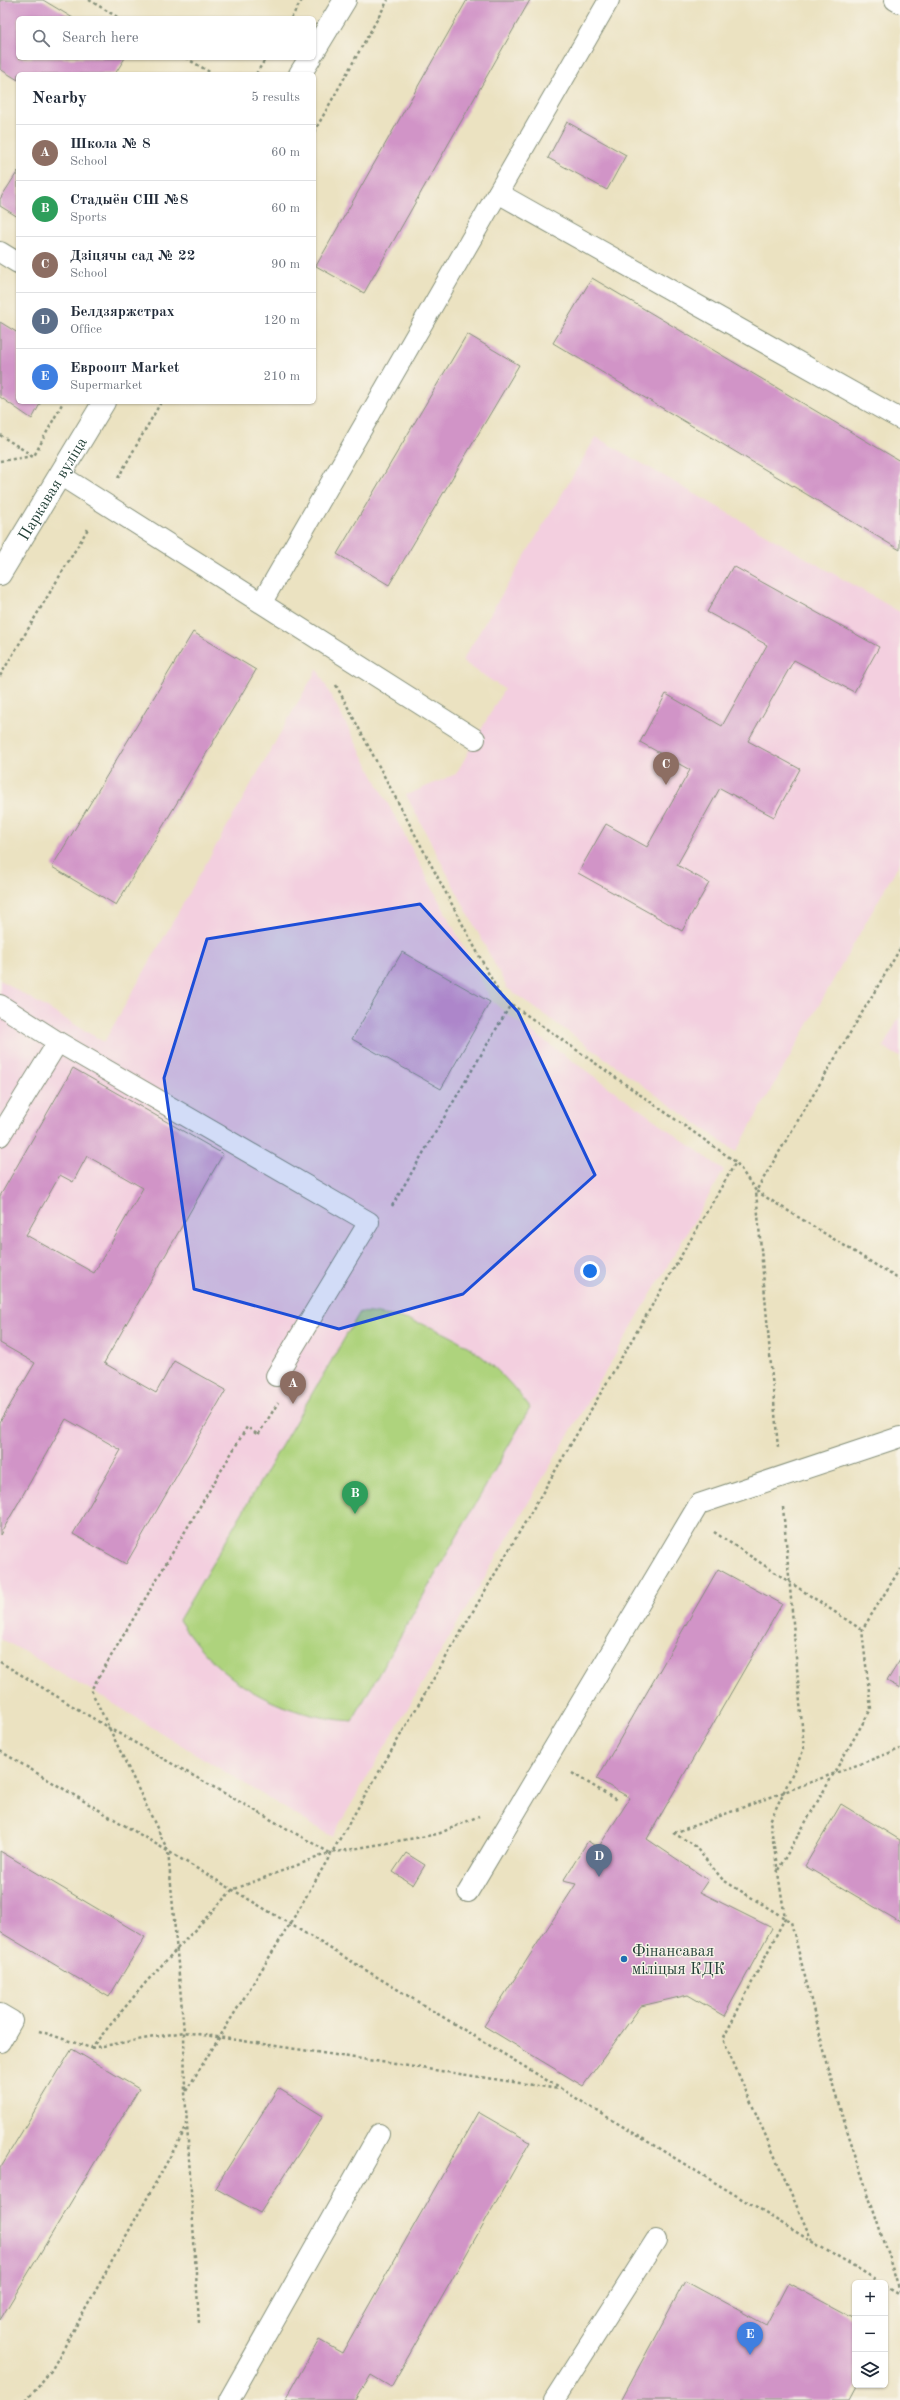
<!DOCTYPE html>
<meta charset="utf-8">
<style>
body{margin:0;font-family:"Old Standard TT",serif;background:#f6f6f7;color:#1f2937}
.controls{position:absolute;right:12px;bottom:12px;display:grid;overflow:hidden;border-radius:6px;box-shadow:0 1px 3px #0004}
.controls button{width:36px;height:36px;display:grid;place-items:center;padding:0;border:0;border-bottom:1px solid #e0e1e3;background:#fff;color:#1f2937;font:20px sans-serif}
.you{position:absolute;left:590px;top:1271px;width:14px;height:14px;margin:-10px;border:3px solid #fff;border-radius:50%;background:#1a73e8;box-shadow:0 0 0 6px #1a73e833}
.badge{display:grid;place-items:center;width:26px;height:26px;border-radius:50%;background:#1f6fb2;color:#fff;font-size:13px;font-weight:700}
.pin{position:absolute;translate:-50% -33px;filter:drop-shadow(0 1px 2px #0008)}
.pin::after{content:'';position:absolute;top:21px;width:14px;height:12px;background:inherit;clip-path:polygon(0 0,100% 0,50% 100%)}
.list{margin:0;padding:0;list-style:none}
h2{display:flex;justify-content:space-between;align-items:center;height:52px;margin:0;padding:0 16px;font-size:17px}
h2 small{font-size:13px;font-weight:400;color:#747a83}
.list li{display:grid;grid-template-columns:26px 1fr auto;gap:12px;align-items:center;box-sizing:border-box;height:56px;padding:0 16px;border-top:1px solid #e0e1e3}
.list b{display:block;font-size:15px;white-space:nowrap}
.list p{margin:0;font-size:13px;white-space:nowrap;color:#747a83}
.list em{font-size:13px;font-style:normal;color:#747a83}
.icon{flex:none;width:22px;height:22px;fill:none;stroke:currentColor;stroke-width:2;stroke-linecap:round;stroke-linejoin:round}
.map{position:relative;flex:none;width:900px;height:2400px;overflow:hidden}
.search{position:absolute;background:#fff;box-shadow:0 1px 3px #0004;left:16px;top:16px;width:300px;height:44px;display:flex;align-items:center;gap:10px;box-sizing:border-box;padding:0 14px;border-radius:6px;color:#747a83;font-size:15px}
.panel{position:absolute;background:#fff;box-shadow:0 1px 3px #0004;left:16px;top:72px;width:300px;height:332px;border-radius:6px}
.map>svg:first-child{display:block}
</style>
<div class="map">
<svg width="900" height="2400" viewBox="0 0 900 2400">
<rect width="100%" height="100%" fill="#f7f3e8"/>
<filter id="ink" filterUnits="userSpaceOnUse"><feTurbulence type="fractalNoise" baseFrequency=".025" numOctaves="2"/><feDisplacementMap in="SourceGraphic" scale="8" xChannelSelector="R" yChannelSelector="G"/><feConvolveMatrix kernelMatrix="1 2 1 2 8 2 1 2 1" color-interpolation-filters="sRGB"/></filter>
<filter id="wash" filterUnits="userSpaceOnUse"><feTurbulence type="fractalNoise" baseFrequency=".012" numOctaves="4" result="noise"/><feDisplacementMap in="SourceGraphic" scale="16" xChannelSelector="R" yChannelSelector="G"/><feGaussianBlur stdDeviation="0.9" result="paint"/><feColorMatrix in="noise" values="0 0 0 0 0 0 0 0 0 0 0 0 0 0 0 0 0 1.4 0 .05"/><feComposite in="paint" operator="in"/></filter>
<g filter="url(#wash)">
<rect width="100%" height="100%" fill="#ebe2c1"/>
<g fill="#f3cfdf">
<polygon points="596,437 900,612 900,862 736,1152 507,988 406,795 456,774 504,689 462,661"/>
<polygon points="317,669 492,1001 506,1013 724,1170 332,1837 91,1690 0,1638 0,980 104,1042"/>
<polygon points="900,1016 900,1057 883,1047"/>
</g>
<path fill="#aed37d" stroke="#668858" d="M360,1312C436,1318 485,1347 530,1408L352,1721C279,1716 219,1682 179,1620Z"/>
<g id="blocks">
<g fill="#d194c7" fill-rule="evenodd">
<polygon points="0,0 43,0 73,18 18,18 18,58 125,58 115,74 18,74 18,80 0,69"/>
<polygon points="467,0 530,0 364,293 316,266"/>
<polygon points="567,122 626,155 607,190 548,158"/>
<polygon points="18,171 18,217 0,206 0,199"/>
<polygon points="592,278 900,461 900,550 553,343"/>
<polygon points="0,322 18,333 18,402 41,402 32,419 0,397"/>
<polygon points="467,334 519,365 389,585 337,554"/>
<polygon points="733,566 879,647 854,692 794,660 748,741 800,769 774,817 720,788 677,865 709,883 682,931 578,873 606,824 647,847 690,770 640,742 666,694 722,726 767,645 707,612"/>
<polygon points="193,632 256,670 116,905 52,867"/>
<polygon points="402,952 490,1002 441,1089 352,1039"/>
<path d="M73,1068L223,1154L104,1363L156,1393L174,1361L226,1390L126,1564L73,1534L121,1450L66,1419L0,1535V1422L35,1363L0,1343V1196ZM87,1156L143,1188L94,1273L26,1235L60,1175L73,1182Z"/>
<polygon points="718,1569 782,1604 647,1839 708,1880 700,1892 772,1928 724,2016 688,1995 641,2006 583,2086 484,2026 576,1884 563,1881 588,1841 598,1848 630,1798 597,1779"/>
<polygon points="900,1660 900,1688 887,1681"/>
<polygon points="841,1804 900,1840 900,1922 805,1866"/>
<polygon points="0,1851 145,1937 109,1997 0,1932"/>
<polygon points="406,1853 425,1865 413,1885 393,1872"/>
<polygon points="72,2049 139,2089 0,2320 0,2168"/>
<polygon points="278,2088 323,2116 260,2213 215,2188"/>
<polygon points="478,2112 530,2142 391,2387 371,2375 356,2400 285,2400 319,2340 342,2353"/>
<polygon points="685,2281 766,2325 788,2283 855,2319 855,2385 857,2385 849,2400 621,2400"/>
</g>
</g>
</g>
<g filter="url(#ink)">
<use href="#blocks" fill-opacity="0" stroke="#85907a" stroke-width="1"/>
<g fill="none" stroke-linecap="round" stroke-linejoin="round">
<g stroke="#85907a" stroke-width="22">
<g id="lane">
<polyline points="895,0 900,3"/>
<polyline points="498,193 900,419"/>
<polyline points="0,252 18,263"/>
<polyline points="60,475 475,739"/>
<polyline points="262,602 609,0"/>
<polyline points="0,1005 58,1042 369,1222 276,1376"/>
<polyline points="0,1136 58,1042"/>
<polyline points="468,1892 699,1504 900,1437"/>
<polyline points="0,2014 12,2021 0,2042"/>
<polyline points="229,2400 379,2134"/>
<polyline points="554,2400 656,2240"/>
</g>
</g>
<g stroke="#85907a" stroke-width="24">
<g id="secondary">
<polyline points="314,51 345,0"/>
<polyline points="300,74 310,58"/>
<path id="s1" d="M0,574L104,402"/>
</g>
</g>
<g stroke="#85907a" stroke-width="2.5" stroke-dasharray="3 3" stroke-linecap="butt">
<polyline points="89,0 119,18"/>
<polyline points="291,18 302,0"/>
<polyline points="186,58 213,74"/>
<polyline points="256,74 266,58"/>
<polyline points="314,132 388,0"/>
<polyline points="0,435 33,456"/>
<polyline points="0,461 34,456 63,402"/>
<polyline points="118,478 161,402"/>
<polyline points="0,676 89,527"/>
<polyline points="336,685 501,997 736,1162 756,1191 778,1448"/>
<polyline points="900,949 756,1191 900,1280"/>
<polyline points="392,1206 511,1004"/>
<polyline points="783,1507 804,1749 770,1821 785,1918 723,2039 813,2243"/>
<polyline points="714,1532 862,1630"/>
<polyline points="0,1662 109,1728 330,1853 438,1834 479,1816"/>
<polyline points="0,1751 290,1924 880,2283"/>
<polyline points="572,1773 618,1801"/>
<polyline points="673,1833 693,1844 723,1880 791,1922 834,2090 900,2292"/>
<polyline points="674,1833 900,1749"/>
<polyline points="778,1870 871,1709 862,1630 900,1569"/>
<polyline points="39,2031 91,2048 147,1981 232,1890 329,1853"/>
<polyline points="91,2048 184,2032 559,2089"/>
<polyline points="186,2091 290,1924 736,1162"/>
<polyline points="885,2286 900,2295"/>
<polyline points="199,2323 185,2092 184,2032 168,1851 91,1690 247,1427 258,1435 278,1403"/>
<polyline points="26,2400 51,2371 186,2128"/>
</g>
<use href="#lane" stroke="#fff" stroke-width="20"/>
<use href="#secondary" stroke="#fff" stroke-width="22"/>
</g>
</g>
<path fill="#1d4ed8" fill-opacity="0.2" stroke="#1d4ed8" stroke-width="3" stroke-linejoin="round" d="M420,904L518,1012L595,1175L463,1294L339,1329L194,1289L164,1078L207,939Z"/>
<circle fill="#1f6fb2" stroke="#f7f3e8" stroke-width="1.5" cx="624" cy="1959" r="4"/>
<g text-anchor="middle" stroke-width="3" stroke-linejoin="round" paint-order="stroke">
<g font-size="16" fill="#1f3d34" stroke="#f7f3e8">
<text dy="6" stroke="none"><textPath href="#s1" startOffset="100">Паркавая вуліца</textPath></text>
</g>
<g font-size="16" fill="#1f3d34" stroke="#f7f3e8" text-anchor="start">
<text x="632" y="1956">Фінансавая<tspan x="632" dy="18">міліцыя КДК</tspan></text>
</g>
</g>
</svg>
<div class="controls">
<button>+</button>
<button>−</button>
<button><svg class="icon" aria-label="layers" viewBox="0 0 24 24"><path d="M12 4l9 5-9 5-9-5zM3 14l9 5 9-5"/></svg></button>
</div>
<div class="you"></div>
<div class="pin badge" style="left:293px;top:1404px;background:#8d6e63">A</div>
<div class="pin badge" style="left:355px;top:1514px;background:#2e9e5b">B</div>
<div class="pin badge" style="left:666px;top:785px;background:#8d6e63">C</div>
<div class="pin badge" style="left:599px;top:1877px;background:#5c6f8a">D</div>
<div class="pin badge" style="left:750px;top:2355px;background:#3f7fe0">E</div>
<div class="search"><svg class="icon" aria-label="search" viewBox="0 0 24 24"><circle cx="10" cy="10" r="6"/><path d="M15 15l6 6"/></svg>Search here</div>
<section class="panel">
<h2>Nearby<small>5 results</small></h2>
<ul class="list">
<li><span class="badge" style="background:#8d6e63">A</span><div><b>Школа № 8</b><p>School</p></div><em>60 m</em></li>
<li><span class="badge" style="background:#2e9e5b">B</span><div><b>Стадыён СШ №8</b><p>Sports</p></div><em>60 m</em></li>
<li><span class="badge" style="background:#8d6e63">C</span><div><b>Дзіцячы сад № 22</b><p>School</p></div><em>90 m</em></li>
<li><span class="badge" style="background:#5c6f8a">D</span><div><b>Белдзяржстрах</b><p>Office</p></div><em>120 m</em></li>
<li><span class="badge" style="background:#3f7fe0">E</span><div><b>Евроопт Market</b><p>Supermarket</p></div><em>210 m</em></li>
</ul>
</section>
</div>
